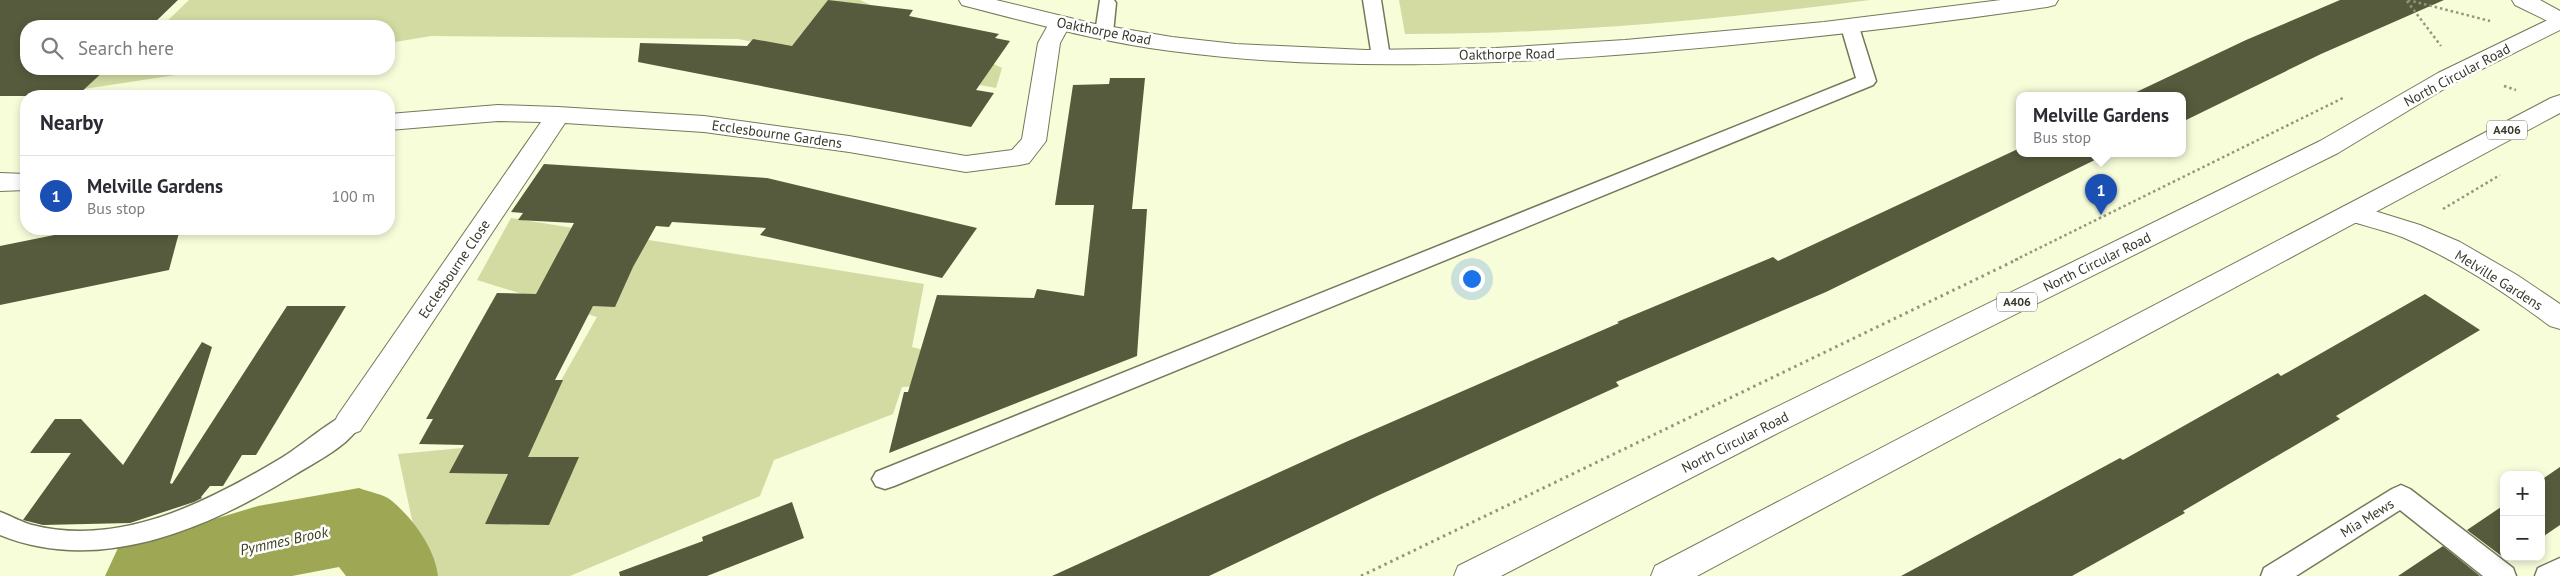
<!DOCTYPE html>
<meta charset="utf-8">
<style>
body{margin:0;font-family:"PT Sans",sans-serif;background:#f7f7f7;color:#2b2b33}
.controls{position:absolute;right:15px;bottom:15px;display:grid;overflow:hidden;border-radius:10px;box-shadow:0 2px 8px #0003}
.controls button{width:45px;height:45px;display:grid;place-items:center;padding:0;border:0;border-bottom:1px solid #e1e1e2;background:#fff;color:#2b2b33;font:25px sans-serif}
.you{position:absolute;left:1471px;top:278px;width:18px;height:18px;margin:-12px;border:4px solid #fff;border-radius:50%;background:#1a73e8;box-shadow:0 0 0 8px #1a73e833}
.badge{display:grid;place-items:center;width:32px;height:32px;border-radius:50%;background:#ea580c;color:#fff;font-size:16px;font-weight:700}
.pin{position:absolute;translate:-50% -41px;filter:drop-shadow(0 1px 2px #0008)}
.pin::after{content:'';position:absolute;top:26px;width:18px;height:15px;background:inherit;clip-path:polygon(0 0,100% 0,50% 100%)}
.popup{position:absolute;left:2016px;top:92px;width:170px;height:65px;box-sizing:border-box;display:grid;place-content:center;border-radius:10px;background:#fff;filter:drop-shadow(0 1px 4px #0005);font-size:16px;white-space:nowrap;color:#7c7c81}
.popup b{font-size:19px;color:#2b2b33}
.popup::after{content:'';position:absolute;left:50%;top:100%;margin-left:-10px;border:10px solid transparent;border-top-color:#fff}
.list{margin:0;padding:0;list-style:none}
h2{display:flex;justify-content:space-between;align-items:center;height:65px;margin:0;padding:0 20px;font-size:21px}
h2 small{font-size:16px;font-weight:400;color:#7c7c81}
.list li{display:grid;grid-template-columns:32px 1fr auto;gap:15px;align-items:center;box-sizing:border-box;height:80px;padding:0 20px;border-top:1px solid #e1e1e2}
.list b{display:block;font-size:19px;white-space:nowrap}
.list p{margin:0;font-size:16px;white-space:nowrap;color:#7c7c81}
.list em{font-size:16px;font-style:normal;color:#7c7c81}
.icon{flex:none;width:28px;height:28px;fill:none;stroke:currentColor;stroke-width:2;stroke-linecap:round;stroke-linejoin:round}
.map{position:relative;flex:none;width:2560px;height:576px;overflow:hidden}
.search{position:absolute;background:#fff;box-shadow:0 2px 8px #0003;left:20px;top:20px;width:375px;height:55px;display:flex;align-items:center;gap:12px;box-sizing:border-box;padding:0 18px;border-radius:20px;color:#7c7c81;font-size:19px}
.panel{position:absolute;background:#fff;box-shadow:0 2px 8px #0003;left:20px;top:90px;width:375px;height:145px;border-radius:20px}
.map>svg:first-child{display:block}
</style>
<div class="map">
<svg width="2560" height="576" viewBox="0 0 2560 576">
<rect width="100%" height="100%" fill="#f7fcd9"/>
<g fill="#d3dba3">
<polygon points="189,0 860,0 1002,68 996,88 738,39 431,36 389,43 389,26 162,26"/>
<path d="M1399,0H1870C1716,20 1560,34 1405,34Z"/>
<polygon points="0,19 68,26 26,26 26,69 215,69 64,92 0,86"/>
<polygon points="511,218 924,284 912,347 963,361 956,385 902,387 893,414 774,460 760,496 570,576 424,576 398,454 526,442 597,317 477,280"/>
</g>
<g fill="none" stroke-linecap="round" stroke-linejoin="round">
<path fill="#9ea754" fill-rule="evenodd" d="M359,488C369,492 384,494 392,501C413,519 435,548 438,576H346L339,567L292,576H105L118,548L258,506Z"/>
</g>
<g fill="#575b3d">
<polygon points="0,0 178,0 151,26 26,26 26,69 106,69 77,96 0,96"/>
<polygon points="828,0 913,10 909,16 999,34 995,38 1010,41 976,90 994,93 971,127 638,62 640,43 747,46 753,39 792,46"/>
<polygon points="2340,0 2444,0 2321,54 2182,122 2182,96 2128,96 2246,40"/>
<polygon points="1110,78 1145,78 1132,209 1147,209 1137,356 889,453 904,392 908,392 937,295 1034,298 1037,289 1084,296 1094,205 1055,205 1073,85 1109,84"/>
<polygon points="2020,148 2020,154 2107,154 1826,292 1616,382 1619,386 1377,496 1209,576 1052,576 1348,441 1619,323 1617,322 1773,257 1778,261"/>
<polygon points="544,164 767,178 977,228 942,278 760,235 766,228 672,222 669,227 656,226 633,267 615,307 593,306 555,380 563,380 528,457 579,457 549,525 485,524 508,474 449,473 464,445 419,444 433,419 426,419 497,293 536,294 574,223 518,220 523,213 511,212"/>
<polygon points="84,229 180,229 169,270 0,305 0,246"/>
<polygon points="2425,294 2480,330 2336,416 2340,419 2183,511 2185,513 2072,576 1901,576 2120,458 2123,460 2278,373 2281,376"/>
<polygon points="287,306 346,306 256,455 242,455 223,486 210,486 201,497 202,498 194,502 130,523 43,525 23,520 71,453 30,453 55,419 81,419 123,465 202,342 212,347 170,483 172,484"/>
<polygon points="2560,467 2560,525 2541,538 2541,480"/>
<polygon points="792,502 804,538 707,576 620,576 619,572 703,541 702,537"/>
<polygon points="2504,505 2504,557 2514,557 2508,561 2467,530"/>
<polygon points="2443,546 2480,576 2398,576"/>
</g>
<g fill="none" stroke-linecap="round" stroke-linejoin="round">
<g stroke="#75795a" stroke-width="3">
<g id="lane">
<polygon points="1100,0 1114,0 1116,3 1113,33 1111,37 1097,37 1095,33"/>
<polygon points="1363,0 1381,0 1390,57 1388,61 1374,61 1372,57"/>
<polygon points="1850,21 1857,23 1859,27 1876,81 1873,85 894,486 885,489 876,486 872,479 876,472 1856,78 1841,27 1843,23"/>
<path d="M349,413L358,416L361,423C349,446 317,461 296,474C211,527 100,576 0,535V512C11,516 21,522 32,525C120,548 210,501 283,457C301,446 332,419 349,413Z"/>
<polygon points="2401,485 2410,489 2513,568 2516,576 2483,576 2400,510 2296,576 2261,576 2264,568 2392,489"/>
<polygon points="2560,558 2560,576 2535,576 2538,568"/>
</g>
</g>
<g stroke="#75795a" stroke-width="2">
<g id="street">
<polygon points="1060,16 1068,18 1071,23 1060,43 1046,141 1029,163 1020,165 966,172 849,152 704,132 565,123 360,431 349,435 338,431 334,423 338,415 541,122 498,121 389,130 389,114 498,105 558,107 704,116 849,136 966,156 1012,150 1022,139 1038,43 1052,18"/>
<polygon points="0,173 26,174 26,190 0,191"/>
</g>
</g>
<g stroke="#75795a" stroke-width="2">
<g id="secondary">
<path d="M959,0H996L1095,24L1172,37L1236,44L1366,50L1496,48L1625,40L1824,22L2001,0H2058L2055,5L2047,7C1917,26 1785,41 1654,52C1494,65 1331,72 1171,51C1100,42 1031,23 962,5Z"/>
<polygon points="2512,0 2540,0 2560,11 2560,27 2515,5"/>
<path d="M2352,204L2420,225L2460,242L2517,275L2560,304V329L2550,326C2504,292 2455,259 2402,237C2383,230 2362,225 2343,219L2339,213L2343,207Z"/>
</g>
</g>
<g stroke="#75795a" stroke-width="2">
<g id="highway">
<polygon points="2560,14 2560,30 2454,83 2338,153 1772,436 1501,576 1454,576 1458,566 1750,420 2320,141 2438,73"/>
<polygon points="2560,95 2560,113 1697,576 1651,576 1655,566 2551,98"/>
</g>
</g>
<g stroke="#93967e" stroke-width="2.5" stroke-dasharray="2.5 3" stroke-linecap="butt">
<polyline points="2408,0 2490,21"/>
<polyline points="2407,1 2441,46"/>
<polyline points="2504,86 2516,90"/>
<polyline points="2443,209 2500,175"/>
<polyline points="2015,260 2345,97"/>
</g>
<polyline stroke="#93967e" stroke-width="3" stroke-dasharray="2.5 4" stroke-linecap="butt" points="1361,576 2018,259"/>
<use href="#lane" fill="#fff" fill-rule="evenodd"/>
<use href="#street" fill="#fff" fill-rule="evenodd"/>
<use href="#secondary" fill="#fff" fill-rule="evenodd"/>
<use href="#highway" fill="#fff" fill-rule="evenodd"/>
</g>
<g text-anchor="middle" stroke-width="5" stroke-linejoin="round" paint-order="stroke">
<g fill="#fff" stroke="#73746b" stroke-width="1">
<rect x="2487" y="120.5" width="40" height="19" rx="4"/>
<rect x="1997" y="292.5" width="40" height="19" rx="4"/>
</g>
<g font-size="12" font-weight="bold" fill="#37392b">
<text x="2507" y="134">A406</text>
<text x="2017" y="306">A406</text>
</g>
<g font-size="14" fill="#37392b" stroke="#fff">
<text transform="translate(1104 31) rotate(11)" y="5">Oakthorpe Road</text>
<text transform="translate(1507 54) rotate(-1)" y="5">Oakthorpe Road</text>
<text transform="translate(2457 75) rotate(-28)" y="5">North Circular Road</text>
<text transform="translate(777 134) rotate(8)" y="5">Ecclesbourne Gardens</text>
<text transform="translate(2097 262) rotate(-26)" y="5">North Circular Road</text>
<text transform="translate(454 269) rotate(-56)" y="5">Ecclesbourne Close</text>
<text transform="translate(2499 280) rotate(32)" y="5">Melville Gardens</text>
<text transform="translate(1735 442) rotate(-27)" y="5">North Circular Road</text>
<text transform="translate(2367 518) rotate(-32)" y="5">Mia Mews</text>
</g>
<g font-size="15" font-style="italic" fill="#3b3f1c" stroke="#fff">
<text transform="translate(284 541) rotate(-12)" y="5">Pymmes Brook</text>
</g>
</g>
</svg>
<div class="controls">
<button>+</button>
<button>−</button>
</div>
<div class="you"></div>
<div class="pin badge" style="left:2101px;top:215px;background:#1a4fb4">1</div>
<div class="popup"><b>Melville Gardens</b>Bus stop</div>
<div class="search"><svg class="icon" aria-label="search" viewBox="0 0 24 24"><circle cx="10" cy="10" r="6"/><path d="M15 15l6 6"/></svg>Search here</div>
<section class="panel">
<h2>Nearby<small></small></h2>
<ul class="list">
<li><span class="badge" style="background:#1a4fb4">1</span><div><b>Melville Gardens</b><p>Bus stop</p></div><em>100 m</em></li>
</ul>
</section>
</div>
